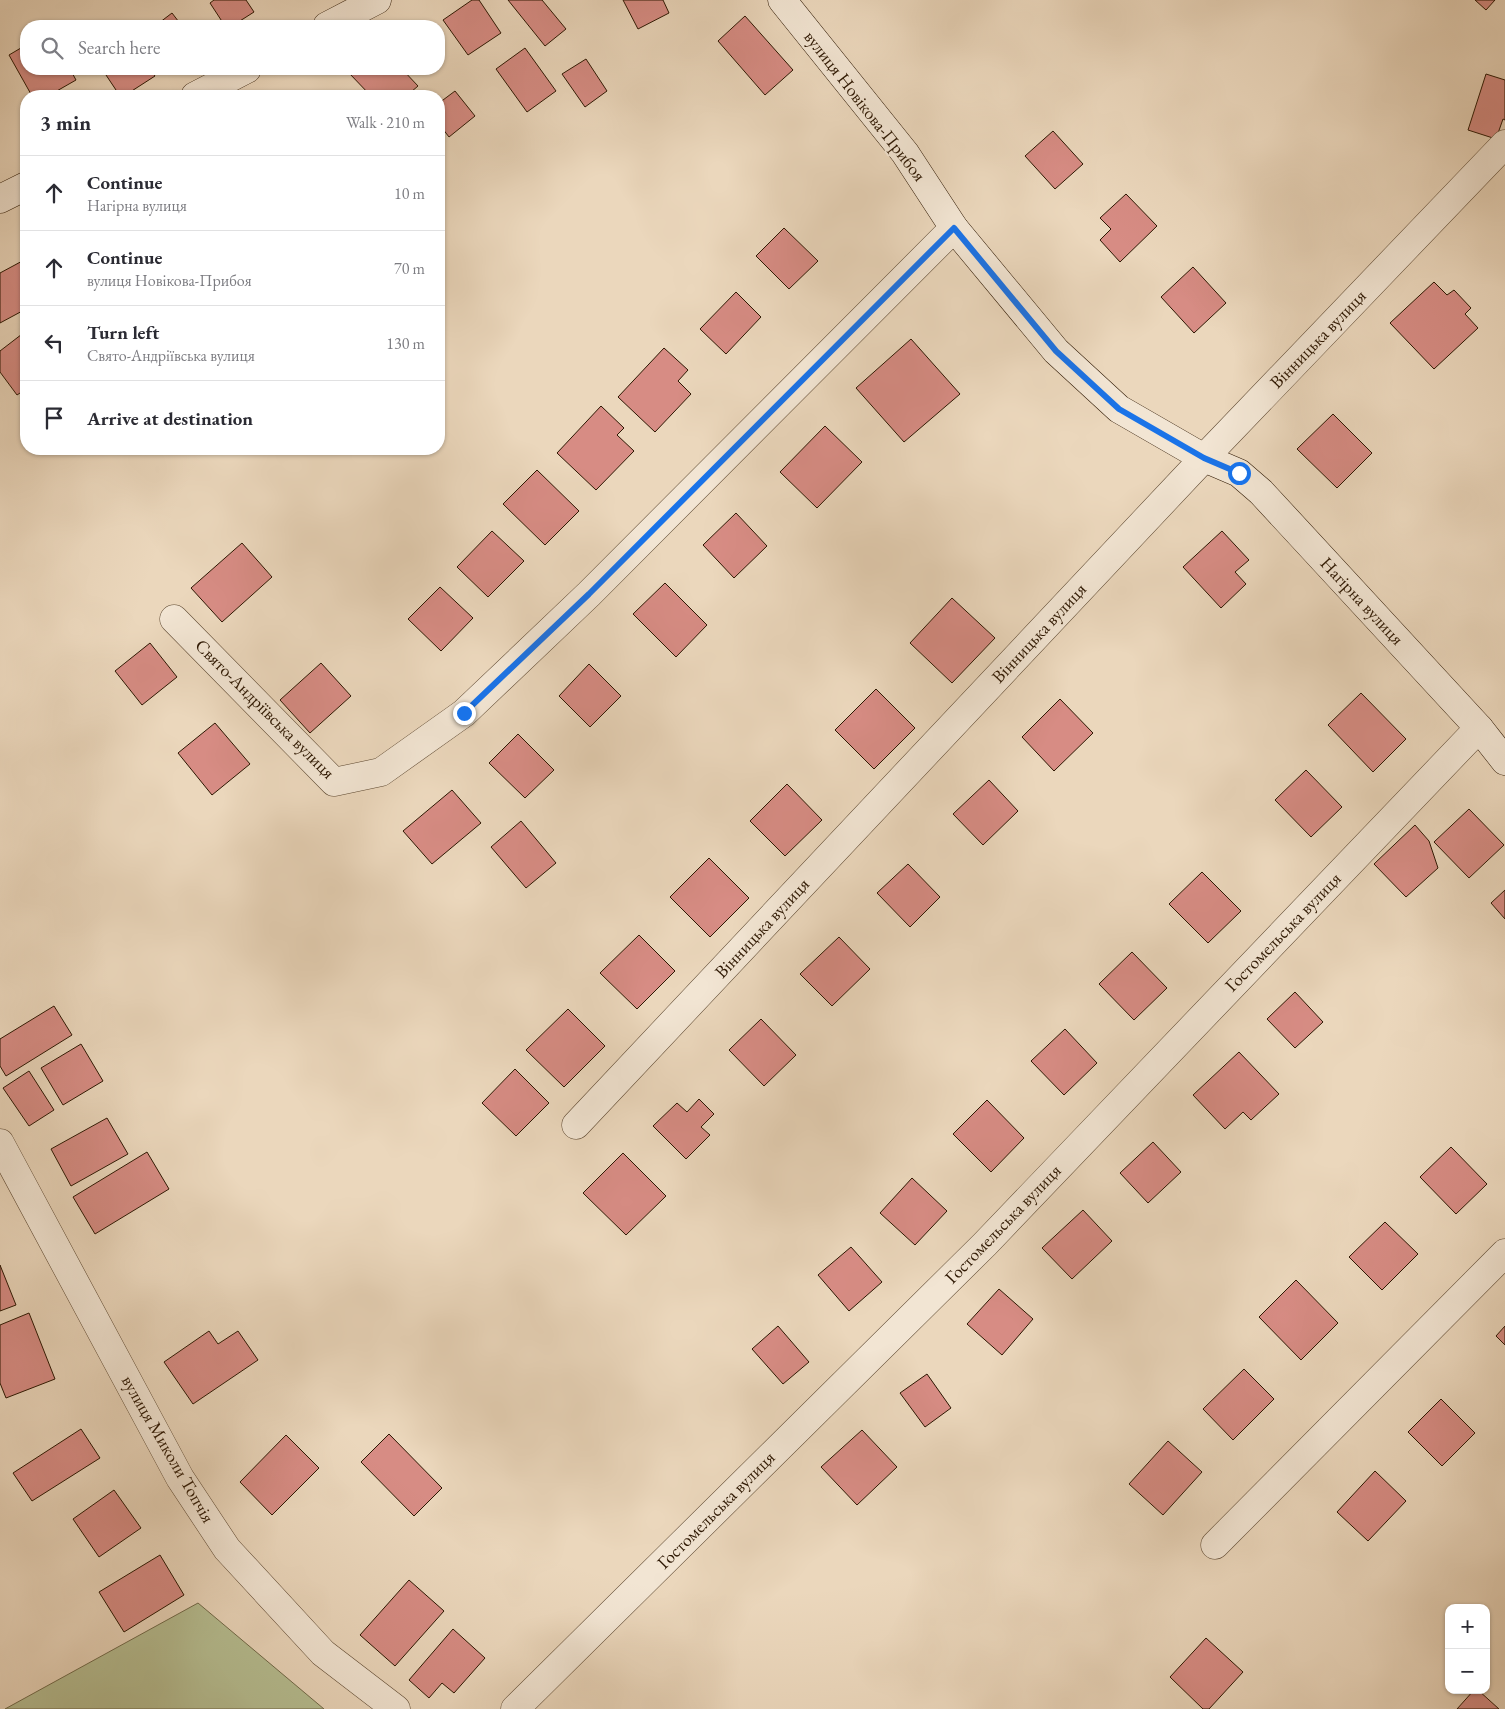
<!DOCTYPE html>
<meta charset="utf-8">
<style>
body{margin:0;font-family:"EB Garamond",serif;background:#f7f7f7;color:#2b2b33}
.controls{position:absolute;right:15px;bottom:15px;display:grid;overflow:hidden;border-radius:10px;box-shadow:0 1px 4px #0004}
.controls button{width:45px;height:45px;display:grid;place-items:center;padding:0;border:0;border-bottom:1px solid #e1e1e2;background:#fff;color:#2b2b33;font:25px sans-serif}
.stop{position:absolute;width:15px;height:15px;margin:-11px;border:4px solid #1a73e8;border-radius:50%;background:#fff}
.stop.end{background:#1a73e8;border-color:#fff;box-shadow:0 1px 5px #0008}
.list{margin:0;padding:0;list-style:none}
h2{display:flex;justify-content:space-between;align-items:center;height:65px;margin:0;padding:0 20px;font-size:21px}
h2 small{font-size:16px;font-weight:400;color:#7c7c81}
.list li{display:grid;grid-template-columns:32px 1fr auto;gap:15px;align-items:center;box-sizing:border-box;height:75px;padding:0 20px;border-top:1px solid #e1e1e2}
.list b{display:block;font-size:19px;white-space:nowrap}
.list p{margin:0;font-size:16px;white-space:nowrap;color:#7c7c81}
.list em{font-size:16px;font-style:normal;color:#7c7c81}
.icon{flex:none;width:28px;height:28px;fill:none;stroke:currentColor;stroke-width:2;stroke-linecap:round;stroke-linejoin:round}
.map{position:relative;flex:none;width:1505px;height:1709px;overflow:hidden}
.search{position:absolute;background:#fff;box-shadow:0 1px 4px #0004;left:20px;top:20px;width:425px;height:55px;display:flex;align-items:center;gap:12px;box-sizing:border-box;padding:0 18px;border-radius:20px;color:#7c7c81;font-size:19px}
.panel{position:absolute;background:#fff;box-shadow:0 1px 4px #0004;left:20px;top:90px;width:425px;height:365px;border-radius:20px}
.map>svg:first-child{display:block}
</style>
<div class="map">
<svg width="1505" height="1709" viewBox="0 0 1505 1709">
<rect width="100%" height="100%" fill="#ebd7bc"/>
<filter id="stains"><feTurbulence type="fractalNoise" baseFrequency=".004" numOctaves="4"/><feColorMatrix values="0 0 0 0 .2 0 0 0 0 .09 0 0 0 0 .02 0 0 0 .5 -.17"/></filter>
<radialGradient id="worn" r=".72"><stop offset=".6" stop-color="#630" stop-opacity="0"/><stop offset="1" stop-color="#630" stop-opacity=".3"/></radialGradient>
<polygon fill="#b6be92" stroke="#726a4a" points="198,1603 324,1709 5,1709"/>
<g fill="#d78c84" stroke="#2d1702">
<polygon points="214,0 246,0 254,12 232,26 225,26 210,3"/>
<polygon points="472,0 479,0 501,33 468,55 443,20"/>
<polygon points="508,0 542,0 566,29 545,46"/>
<polygon points="623,0 663,0 669,13 638,29"/>
<polygon points="1475,0 1495,0 1486,10"/>
<polygon points="172,13 182,26 155,26"/>
<polygon points="745,16 793,70 765,95 718,41"/>
<polygon points="26,45 26,69 70,69 76,80 48,96 32,96 9,55"/>
<polygon points="525,48 556,91 527,112 496,69"/>
<polygon points="586,59 607,91 585,107 562,74"/>
<polygon points="102,69 150,69 155,76 124,96 120,96"/>
<polygon points="354,69 402,69 418,86 411,92 416,96 371,96 349,73"/>
<polygon points="1486,74 1505,80 1505,120 1503,119 1496,139 1468,130"/>
<polygon points="455,91 475,116 449,137 439,124 439,103"/>
<polygon points="1053,131 1083,164 1055,189 1025,156"/>
<polygon points="1126,194 1157,226 1120,262 1100,240 1111,229 1100,218"/>
<polygon points="784,228 818,261 789,289 756,256"/>
<polygon points="26,259 26,309 0,323 0,273"/>
<polygon points="1193,267 1226,303 1194,333 1161,297"/>
<polygon points="1434,282 1447,295 1454,290 1471,308 1465,314 1478,328 1434,369 1390,323"/>
<polygon points="736,292 761,317 726,354 700,329"/>
<polygon points="26,331 26,389 17,395 0,372 0,351"/>
<polygon points="911,339 960,394 904,442 856,388"/>
<polygon points="664,348 688,370 678,381 691,394 655,432 618,397"/>
<polygon points="601,406 624,428 617,435 634,451 596,490 557,453"/>
<polygon points="1333,414 1372,453 1337,488 1297,449"/>
<polygon points="825,426 862,462 817,508 780,472"/>
<polygon points="537,470 579,511 545,545 503,504"/>
<polygon points="736,513 767,546 734,578 703,545"/>
<polygon points="492,531 524,561 488,597 457,567"/>
<polygon points="1222,531 1249,560 1235,572 1246,584 1221,608 1183,567"/>
<polygon points="242,543 272,577 222,622 191,588"/>
<polygon points="665,583 707,625 676,657 633,614"/>
<polygon points="440,587 473,618 441,651 408,619"/>
<polygon points="952,598 995,638 952,683 910,643"/>
<polygon points="150,643 177,677 142,705 115,671"/>
<polygon points="321,663 351,696 310,733 280,700"/>
<polygon points="589,664 621,696 590,727 559,696"/>
<polygon points="876,689 915,728 874,769 835,730"/>
<polygon points="1361,693 1406,739 1373,772 1328,725"/>
<polygon points="1060,699 1093,733 1054,771 1022,737"/>
<polygon points="215,723 250,764 212,795 178,753"/>
<polygon points="518,734 554,770 525,798 489,763"/>
<polygon points="1306,770 1342,807 1311,837 1275,800"/>
<polygon points="989,780 1018,811 983,845 953,814"/>
<polygon points="787,784 822,820 785,856 750,821"/>
<polygon points="452,790 481,823 432,864 403,831"/>
<polygon points="1469,809 1504,845 1469,878 1434,842"/>
<polygon points="521,821 556,863 526,888 491,847"/>
<polygon points="1415,825 1429,841 1438,868 1406,897 1374,864"/>
<polygon points="709,858 749,898 710,937 670,897"/>
<polygon points="908,864 940,897 910,927 877,893"/>
<polygon points="1202,872 1241,911 1208,943 1169,904"/>
<polygon points="1505,890 1505,919 1491,903"/>
<polygon points="639,935 675,971 637,1009 600,973"/>
<polygon points="839,937 870,969 832,1006 800,974"/>
<polygon points="1132,952 1167,988 1134,1020 1099,984"/>
<polygon points="1295,992 1323,1022 1295,1048 1267,1019"/>
<polygon points="54,1006 72,1035 6,1076 0,1066 0,1039"/>
<polygon points="568,1009 605,1046 564,1087 526,1050"/>
<polygon points="761,1019 796,1055 764,1086 729,1050"/>
<polygon points="1065,1029 1097,1063 1064,1095 1031,1061"/>
<polygon points="81,1044 103,1081 63,1105 41,1068"/>
<polygon points="1239,1052 1279,1094 1251,1120 1243,1112 1225,1129 1193,1095"/>
<polygon points="515,1069 549,1103 516,1136 482,1103"/>
<polygon points="29,1071 54,1110 29,1126 3,1088"/>
<polygon points="699,1099 714,1114 701,1127 710,1135 686,1159 653,1126 677,1103 687,1112"/>
<polygon points="987,1100 1024,1138 991,1172 953,1134"/>
<polygon points="107,1118 128,1154 71,1186 51,1149"/>
<polygon points="1153,1142 1181,1172 1148,1203 1120,1173"/>
<polygon points="1451,1147 1487,1184 1456,1214 1420,1177"/>
<polygon points="147,1152 169,1189 95,1234 73,1197"/>
<polygon points="623,1153 666,1196 626,1235 583,1193"/>
<polygon points="912,1178 947,1211 915,1245 880,1213"/>
<polygon points="1083,1210 1112,1241 1072,1279 1042,1248"/>
<polygon points="1385,1222 1418,1254 1382,1290 1349,1257"/>
<polygon points="851,1247 882,1282 849,1311 818,1275"/>
<polygon points="0,1265 16,1305 0,1311"/>
<polygon points="1296,1280 1338,1323 1301,1360 1259,1317"/>
<polygon points="999,1289 1033,1319 1002,1355 967,1324"/>
<polygon points="29,1313 55,1379 6,1398 0,1383 0,1325"/>
<polygon points="778,1326 809,1362 783,1384 752,1349"/>
<polygon points="1505,1326 1505,1345 1496,1336"/>
<polygon points="209,1331 218,1344 238,1331 258,1360 193,1404 164,1362"/>
<polygon points="1244,1369 1274,1399 1233,1440 1203,1409"/>
<polygon points="927,1374 951,1408 925,1427 900,1393"/>
<polygon points="1441,1399 1475,1433 1442,1466 1408,1432"/>
<polygon points="81,1429 100,1458 32,1501 13,1473"/>
<polygon points="862,1430 897,1467 857,1505 821,1467"/>
<polygon points="389,1434 442,1488 414,1516 361,1462"/>
<polygon points="286,1435 319,1468 272,1515 240,1482"/>
<polygon points="1168,1441 1202,1472 1163,1515 1129,1484"/>
<polygon points="1375,1471 1406,1501 1368,1541 1337,1512"/>
<polygon points="114,1490 141,1528 99,1557 73,1519"/>
<polygon points="160,1555 184,1595 124,1632 99,1592"/>
<polygon points="409,1580 444,1611 395,1666 360,1635"/>
<polygon points="453,1629 485,1658 454,1693 442,1683 429,1698 409,1680"/>
<polygon points="1206,1638 1243,1672 1209,1709 1203,1709 1170,1677"/>
<polygon points="1474,1690 1478,1690 1499,1709 1457,1709"/>
</g>
<g fill="none" stroke-linecap="round" stroke-linejoin="round">
<g stroke="#5c4730" stroke-width="29">
<g id="street">
<polyline points="174,619 334,782 381,772 464,713 589,594 954,228"/>
<polyline points="576,1125 1204,458 1505,144"/>
<polyline points="0,1143 180,1478 227,1549 323,1653 396,1709"/>
<polyline points="1215,1545 1505,1253"/>
<polyline points="515,1709 985,1244 1479,728"/>
</g>
</g>
<g stroke="#2d1702" stroke-width="29">
<g id="secondary">
<polyline points="782,0 905,153 954,228 1056,351 1119,409 1204,458 1239,473 1261,492 1479,728 1505,761"/>
<polyline points="327,26 377,0"/>
<polyline points="195,96 247,69"/>
<polyline points="0,199 26,186"/>
</g>
</g>
<use href="#street" stroke="#f2e5d3" stroke-width="28"/>
<use href="#secondary" stroke="#f2e5d3" stroke-width="28"/>
</g>
<g fill="none" stroke-linecap="round" stroke-linejoin="round">
<polyline stroke="#1a73e8" stroke-width="6" points="464,713 589,594 954,228 1056,351 1119,409 1204,458 1239,473"/>
</g>
<g text-anchor="middle" stroke-width="4" stroke-linejoin="round" paint-order="stroke">
<g font-size="18" fill="#2d1702" stroke="#f2e5d3">
<text transform="translate(865 106) rotate(52)" y="6">вулиця Новікова-Прибоя</text>
<text transform="translate(1318 339) rotate(-46)" y="6">Вінницька вулиця</text>
<text transform="translate(1362 601) rotate(47)" y="6">Нагірна вулиця</text>
<text transform="translate(1039 633) rotate(-47)" y="6">Вінницька вулиця</text>
<text transform="translate(265 709) rotate(45)" y="6">Свято-Андріївська вулиця</text>
<text transform="translate(762 928) rotate(-47)" y="6">Вінницька вулиця</text>
<text transform="translate(1283 932) rotate(-46)" y="6">Гостомельська вулиця</text>
<text transform="translate(1003 1224) rotate(-46)" y="6">Гостомельська вулиця</text>
<text transform="translate(168 1449) rotate(60)" y="6">вулиця Миколи Топчія</text>
<text transform="translate(716 1510) rotate(-45)" y="6">Гостомельська вулиця</text>
</g>
</g>
<rect width="100%" height="100%" filter="url(#stains)"/>
<rect width="100%" height="100%" fill="url(#worn)"/>
</svg>
<div class="controls">
<button>+</button>
<button>−</button>
</div>
<div class="stop" style="left:1239px;top:473px"></div>
<div class="stop end" style="left:464px;top:713px"></div>
<div class="search"><svg class="icon" aria-label="search" viewBox="0 0 24 24"><circle cx="10" cy="10" r="6"/><path d="M15 15l6 6"/></svg>Search here</div>
<section class="panel">
<h2>3 min<small>Walk · 210 m</small></h2>
<ul class="list">
<li><svg class="icon" aria-label="ahead" viewBox="0 0 24 24"><path d="M12 20V5M6 11l6-6 6 6"/></svg><div><b>Continue</b><p>Нагірна вулиця</p></div><em>10 m</em></li>
<li><svg class="icon" aria-label="ahead" viewBox="0 0 24 24"><path d="M12 20V5M6 11l6-6 6 6"/></svg><div><b>Continue</b><p>вулиця Новікова-Прибоя</p></div><em>70 m</em></li>
<li><svg class="icon" aria-label="left" viewBox="0 0 24 24"><path d="M17 20v-9H6M10 6l-5 5 5 5"/></svg><div><b>Turn left</b><p>Свято-Андріївська вулиця</p></div><em>130 m</em></li>
<li><svg class="icon" aria-label="arrive" viewBox="0 0 24 24"><path d="M6 21V4h12l-3 4 3 4H6"/></svg><div><b>Arrive at destination</b></div></li>
</ul>
</section>
</div>
